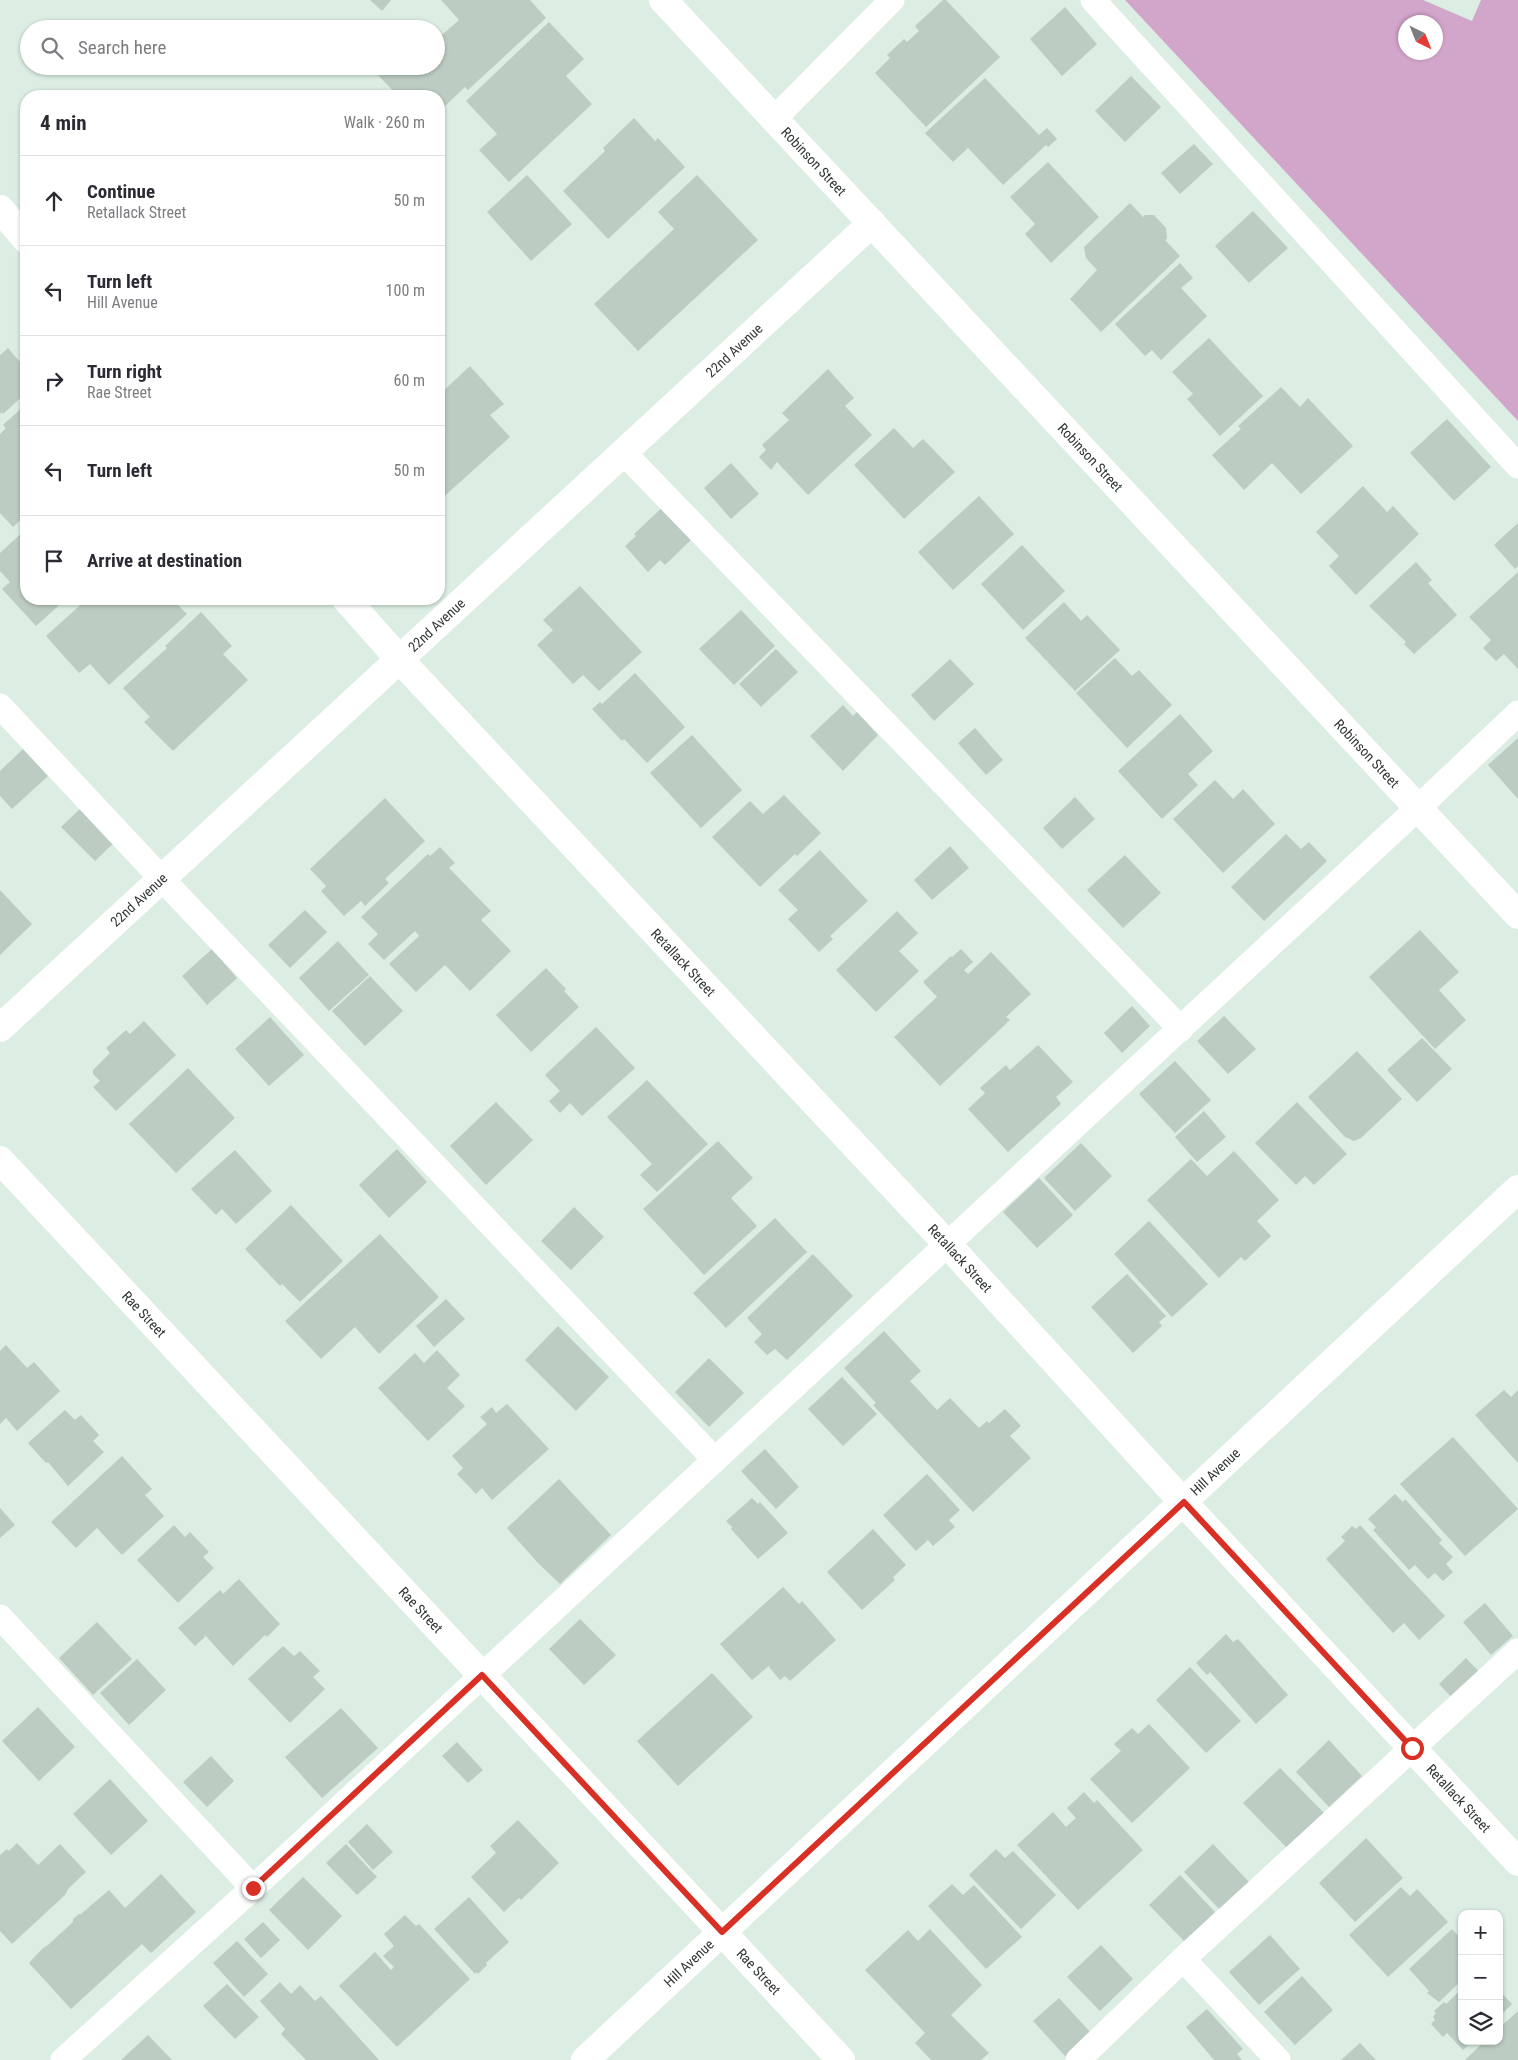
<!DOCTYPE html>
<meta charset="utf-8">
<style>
body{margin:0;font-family:"Roboto Condensed",sans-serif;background:#f7f7f7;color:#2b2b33}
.controls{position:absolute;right:15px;bottom:15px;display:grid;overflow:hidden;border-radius:10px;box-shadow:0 1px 4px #0004}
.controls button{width:45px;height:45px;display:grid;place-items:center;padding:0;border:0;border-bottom:1px solid #e1e1e2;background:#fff;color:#2b2b33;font:25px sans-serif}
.compass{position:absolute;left:1398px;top:15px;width:45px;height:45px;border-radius:50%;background:#fff;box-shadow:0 1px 4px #0004;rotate:137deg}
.stop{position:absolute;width:15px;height:15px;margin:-11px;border:4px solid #d93025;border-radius:50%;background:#fff}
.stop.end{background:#d93025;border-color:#fff;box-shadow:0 1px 5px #0008}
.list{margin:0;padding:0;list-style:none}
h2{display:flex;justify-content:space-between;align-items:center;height:65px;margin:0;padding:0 20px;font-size:21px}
h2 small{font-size:16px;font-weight:400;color:#7c7c81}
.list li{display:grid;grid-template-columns:32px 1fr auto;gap:15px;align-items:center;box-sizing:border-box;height:90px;padding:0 20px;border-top:1px solid #e1e1e2}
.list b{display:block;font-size:19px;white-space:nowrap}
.list p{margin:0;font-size:16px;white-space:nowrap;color:#7c7c81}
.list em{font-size:16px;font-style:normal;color:#7c7c81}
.icon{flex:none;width:28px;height:28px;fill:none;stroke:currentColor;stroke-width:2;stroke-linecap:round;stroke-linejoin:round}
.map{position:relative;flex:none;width:1518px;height:2060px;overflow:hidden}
.search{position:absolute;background:#fff;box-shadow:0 1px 4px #0004;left:20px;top:20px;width:425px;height:55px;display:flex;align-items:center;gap:12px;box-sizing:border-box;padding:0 18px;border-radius:28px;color:#7c7c81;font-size:19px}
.panel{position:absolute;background:#fff;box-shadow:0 1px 4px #0004;left:20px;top:90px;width:425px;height:515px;border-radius:20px}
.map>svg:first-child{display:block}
</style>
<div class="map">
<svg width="1518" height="2060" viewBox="0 0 1518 2060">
<rect width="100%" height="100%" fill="#dcede3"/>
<path fill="#d2a5ca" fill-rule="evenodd" d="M1125,0H1423L1472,21L1481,0H1518V421ZM1406,22H1436V52H1406Z"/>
<g fill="#bcccc2">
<polygon points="370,0 391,0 382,11"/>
<polygon points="441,0 530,0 546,18 468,90 465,87 443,108 446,111 439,117 439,96 398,96 376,73 383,66 436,66 436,40 459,20"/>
<polygon points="943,0 946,0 1000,57 926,127 875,73 890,58 887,55 904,39 907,42 919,31 915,26"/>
<polygon points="1065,7 1097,44 1062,76 1030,39"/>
<polygon points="549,22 584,59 566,76 592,104 509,182 479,150 497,134 466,101"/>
<polygon points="1131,76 1161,107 1125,142 1095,111"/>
<polygon points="985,78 1039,135 1047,128 1057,139 1048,147 1046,145 1003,185 968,148 953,162 925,133"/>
<polygon points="634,118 655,141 658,138 685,167 608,239 563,191 605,151 603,148"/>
<polygon points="1194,144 1213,164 1180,194 1161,173"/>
<polygon points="1048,162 1099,217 1051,263 1025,234 1035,224 1010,197"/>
<polygon points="527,175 572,224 531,261 487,212"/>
<polygon points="697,175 758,240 638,351 594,304 674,229 658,212"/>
<polygon points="1130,203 1143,217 1145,215 1154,215 1166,228 1167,239 1165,240 1180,256 1101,332 1070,299 1097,270 1086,258 1084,247"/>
<polygon points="1253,211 1288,248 1249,283 1215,246"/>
<polygon points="1180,263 1193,278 1181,288 1207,316 1161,360 1152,350 1145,356 1115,324"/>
<polygon points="1209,338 1263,396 1220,436 1187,399 1193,394 1172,372"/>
<polygon points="8,348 26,369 26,393 3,414 2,412 0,414 0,355"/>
<polygon points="470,366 504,404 490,415 510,437 439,501 439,395"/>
<polygon points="828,369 854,398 845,406 872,435 808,495 777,462 771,470 759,457 766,450 762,445 789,420 782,413"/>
<polygon points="1281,387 1300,407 1308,398 1353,446 1301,494 1272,463 1244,490 1212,455 1241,429 1238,426"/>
<polygon points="26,404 26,515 13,527 0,513 0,434 6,428 3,425"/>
<polygon points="1447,419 1491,467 1454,501 1410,453"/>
<polygon points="894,428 913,448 923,439 955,472 904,519 854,465"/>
<polygon points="731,463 759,494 731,519 704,488"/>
<polygon points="1363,486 1387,512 1393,506 1419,534 1356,595 1329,566 1339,556 1316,532"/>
<polygon points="979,496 1014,534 953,590 918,552"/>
<polygon points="666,504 696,535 665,565 660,560 648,572 625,546 636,536 634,534"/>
<polygon points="1518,523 1518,566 1515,569 1494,545"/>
<polygon points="26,529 26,599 66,599 36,626 2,589 10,582 0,571 0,553"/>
<polygon points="1022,545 1065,591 1023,630 981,584"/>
<polygon points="1416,562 1432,580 1428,583 1457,615 1414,654 1404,644 1406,642 1369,606"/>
<polygon points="1518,572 1518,669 1504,654 1496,661 1483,648 1491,640 1469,617"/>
<polygon points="580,586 642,652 599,691 583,675 573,684 537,645 553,630 543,620"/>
<polygon points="87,599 172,599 187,614 109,685 90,664 79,673 46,636"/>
<polygon points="1064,602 1081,621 1087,615 1120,650 1075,691 1025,638"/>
<polygon points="741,610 775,646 734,685 699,649"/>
<polygon points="201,612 232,646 223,654 248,680 173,751 144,722 150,717 123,688 167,648 165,646"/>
<polygon points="776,649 798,672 761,707 739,684"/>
<polygon points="1115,658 1132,676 1139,670 1172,705 1127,748 1076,693"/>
<polygon points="950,659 974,684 934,721 911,695"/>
<polygon points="635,673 685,727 647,763 624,739 622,741 592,709 600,702 602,704"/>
<polygon points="843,705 853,716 857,712 878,735 843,771 810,736"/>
<polygon points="1180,714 1213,751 1188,774 1198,785 1162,819 1118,771"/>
<polygon points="975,728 1003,760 986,775 958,743"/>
<polygon points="692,735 742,790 701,828 650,773"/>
<polygon points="1518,738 1518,799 1488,765"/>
<polygon points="23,749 48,776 12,809 0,796 0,771"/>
<polygon points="1215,780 1233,799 1243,789 1275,824 1223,873 1173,819"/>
<polygon points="784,795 821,833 797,856 795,854 760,887 712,837 750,801 763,814"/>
<polygon points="1075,797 1095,819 1062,849 1043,828"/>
<polygon points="385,798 425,841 385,879 389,883 365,906 361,901 344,916 321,891 326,886 310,869"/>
<polygon points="85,804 119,838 95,861 61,827"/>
<polygon points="1286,834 1301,849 1309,842 1327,861 1264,921 1231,887"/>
<polygon points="950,846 969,868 932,900 914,880"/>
<polygon points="440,847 455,863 449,868 491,911 481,920 511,951 470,991 445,965 416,992 389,964 419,936 415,931 384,960 368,944 378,934 361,917 428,854 430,856"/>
<polygon points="820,850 868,901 830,936 833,939 819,952 788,919 798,910 778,890"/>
<polygon points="1125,855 1161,893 1123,928 1087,890"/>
<polygon points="0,890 32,924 0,955"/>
<polygon points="305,910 327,932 290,968 268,945"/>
<polygon points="897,911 918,933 899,951 919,971 876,1012 836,970"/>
<polygon points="1420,930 1459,972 1439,990 1466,1020 1435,1049 1369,977"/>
<polygon points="338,941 369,975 329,1011 299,978"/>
<polygon points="212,949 237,978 207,1005 182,976"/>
<polygon points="961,949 973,962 964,970 968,974 991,952 1031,994 1006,1017 1010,1020 940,1086 894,1037 937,997 923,982 951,956 952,957"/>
<polygon points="546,968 566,989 564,991 579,1007 531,1052 496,1015"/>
<polygon points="370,976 403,1011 365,1046 332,1011"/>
<polygon points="1132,1006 1150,1026 1122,1053 1104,1033"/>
<polygon points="1224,1016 1256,1049 1228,1074 1197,1041"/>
<polygon points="270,1017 304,1055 269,1086 235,1049"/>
<polygon points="144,1021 176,1055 116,1111 93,1087 100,1081 93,1074 93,1070 110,1053 106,1048 126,1030 130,1034"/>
<polygon points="596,1027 635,1068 582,1116 570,1103 560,1113 549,1101 560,1091 545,1075"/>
<polygon points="1422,1038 1452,1069 1417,1102 1387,1070"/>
<polygon points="1038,1045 1073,1082 1056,1097 1061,1104 1008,1152 968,1109 985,1093 980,1088 1006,1065 1010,1070"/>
<polygon points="1357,1051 1402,1099 1361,1138 1354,1141 1345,1137 1308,1097"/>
<polygon points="1175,1061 1211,1100 1175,1133 1139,1094"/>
<polygon points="188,1068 235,1118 176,1173 129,1124"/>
<polygon points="647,1080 708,1144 657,1192 640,1175 652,1164 607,1117"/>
<polygon points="496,1102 533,1140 486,1185 450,1146"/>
<polygon points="1297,1102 1347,1154 1314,1185 1305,1176 1296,1185 1255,1143"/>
<polygon points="1204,1111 1226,1137 1197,1162 1175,1137"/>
<polygon points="718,1141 753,1178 731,1198 757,1226 704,1275 643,1209"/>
<polygon points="1081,1143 1112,1176 1075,1211 1044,1178"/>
<polygon points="397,1149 427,1182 389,1218 359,1185"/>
<polygon points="235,1150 272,1191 236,1224 222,1209 216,1215 191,1189"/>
<polygon points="1234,1151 1279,1200 1257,1221 1271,1236 1245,1261 1241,1257 1219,1278 1147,1200 1191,1159 1207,1176"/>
<polygon points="1039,1178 1073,1215 1037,1248 1003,1212"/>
<polygon points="291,1205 343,1261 300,1302 282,1284 280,1286 245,1249"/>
<polygon points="574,1207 604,1237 571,1270 541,1241"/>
<polygon points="775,1218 807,1252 726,1328 693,1293"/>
<polygon points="1149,1221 1208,1284 1172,1317 1114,1254"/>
<polygon points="380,1234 439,1297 379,1354 355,1327 321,1359 285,1321"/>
<polygon points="813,1254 853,1296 787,1360 775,1349 767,1355 754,1342 762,1334 747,1318"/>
<polygon points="1127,1274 1166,1316 1159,1322 1162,1326 1133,1353 1091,1307"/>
<polygon points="446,1299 465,1319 434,1347 416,1326"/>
<polygon points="558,1326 609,1377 576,1411 525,1360"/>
<polygon points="884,1331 921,1371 910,1381 937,1410 950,1398 979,1428 987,1421 989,1423 1005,1409 1021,1426 1010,1436 1031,1458 973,1512 873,1405 876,1403 844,1368"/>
<polygon points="6,1345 27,1368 34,1362 60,1391 17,1431 6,1418 0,1424 0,1351"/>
<polygon points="437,1350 460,1375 447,1388 465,1406 428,1441 378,1388 415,1353 424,1363"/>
<polygon points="709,1358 744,1393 709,1427 675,1392"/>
<polygon points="842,1377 877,1414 843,1446 808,1409"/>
<polygon points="1504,1390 1511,1397 1518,1390 1518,1463 1475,1415"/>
<polygon points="507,1404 549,1449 492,1500 482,1488 476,1494 457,1474 463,1468 452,1456 487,1424 480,1417 492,1407 496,1413"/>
<polygon points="65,1410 75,1420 81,1415 99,1435 93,1441 104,1452 68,1486 48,1462 46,1463 28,1443"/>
<polygon points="1453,1437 1518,1509 1465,1556 1400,1484"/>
<polygon points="765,1449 799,1487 776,1509 741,1471"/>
<polygon points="122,1456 152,1489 145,1495 164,1516 122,1555 97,1528 76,1548 51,1522"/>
<polygon points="927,1474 960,1510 949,1520 955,1527 933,1546 928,1540 916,1551 883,1515"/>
<polygon points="559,1479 611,1535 560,1584 537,1562 507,1528"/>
<polygon points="1395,1494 1403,1502 1405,1499 1442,1540 1439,1543 1453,1557 1446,1564 1453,1572 1443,1581 1435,1573 1428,1579 1415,1565 1409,1570 1373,1530 1376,1527 1368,1519"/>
<polygon points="752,1498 758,1504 760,1502 788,1533 758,1559 731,1529 732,1527 726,1521"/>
<polygon points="0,1508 15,1525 0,1538"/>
<polygon points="174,1525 185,1537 190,1532 209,1552 203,1557 214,1568 178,1603 137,1560"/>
<polygon points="1360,1525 1445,1616 1419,1640 1404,1623 1393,1633 1326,1559 1345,1541 1341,1537 1352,1526 1356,1529"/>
<polygon points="873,1529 906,1565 893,1577 895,1580 862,1610 827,1572"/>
<polygon points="239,1579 280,1624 267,1637 265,1635 233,1666 204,1634 205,1637 195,1646 178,1628 220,1590 223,1594"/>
<polygon points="783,1587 799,1604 802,1601 836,1640 790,1681 785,1676 780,1680 769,1667 770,1665 752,1680 720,1644"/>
<polygon points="1485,1603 1513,1636 1491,1655 1463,1622"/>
<polygon points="580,1619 616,1655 584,1685 549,1649"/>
<polygon points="97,1622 132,1659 93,1695 59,1658"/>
<polygon points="1226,1634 1233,1642 1238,1639 1288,1695 1256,1724 1210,1672 1207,1675 1196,1663"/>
<polygon points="283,1646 294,1656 300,1651 320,1671 313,1677 325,1689 290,1723 248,1679"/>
<polygon points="1466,1658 1482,1675 1455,1701 1439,1684"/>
<polygon points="137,1659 166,1690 129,1725 100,1693"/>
<polygon points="1190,1667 1241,1721 1206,1753 1156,1700"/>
<polygon points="712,1673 753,1717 678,1786 637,1741"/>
<polygon points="38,1707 75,1747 39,1781 2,1741"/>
<polygon points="341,1708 378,1748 322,1798 285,1757"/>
<polygon points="1149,1724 1190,1768 1132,1823 1090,1779 1121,1751 1114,1744 1132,1728 1138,1734"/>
<polygon points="1329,1740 1362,1776 1329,1807 1296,1772"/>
<polygon points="457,1742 483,1770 468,1783 442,1756"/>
<polygon points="211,1756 234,1781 207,1807 183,1782"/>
<polygon points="1280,1768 1324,1813 1287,1848 1243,1803"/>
<polygon points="110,1779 148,1821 111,1855 73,1814"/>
<polygon points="1084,1792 1094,1803 1097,1800 1143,1850 1078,1910 1017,1845 1053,1812 1066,1827 1076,1818 1067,1808"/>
<polygon points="518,1820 559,1863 521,1900 519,1898 504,1912 471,1877 496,1853 490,1846"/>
<polygon points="367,1824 393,1852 373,1870 348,1842"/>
<polygon points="1366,1838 1403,1878 1355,1922 1319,1883"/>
<polygon points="17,1843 38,1865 60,1844 86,1872 68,1889 65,1895 12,1944 0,1931 0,1855 7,1849 9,1851"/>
<polygon points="346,1844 377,1877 357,1895 326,1863"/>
<polygon points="1213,1844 1252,1885 1222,1912 1184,1872"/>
<polygon points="996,1849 1005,1858 1013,1851 1056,1895 1021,1929 969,1875"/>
<polygon points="161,1874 196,1912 151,1953 142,1944 71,2009 29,1963 43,1948 48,1945 73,1922 73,1919 79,1914 81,1914 109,1890 125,1908"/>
<polygon points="1180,1875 1215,1912 1185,1942 1149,1905"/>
<polygon points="303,1877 342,1916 308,1950 269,1910"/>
<polygon points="952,1884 963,1895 974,1885 1022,1937 986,1969 928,1906"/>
<polygon points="1401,1887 1410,1896 1417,1889 1448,1922 1388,1977 1349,1935"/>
<polygon points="469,1897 509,1942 486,1963 487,1965 478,1974 477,1972 475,1974 434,1929"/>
<polygon points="405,1915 416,1926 419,1924 470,1979 397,2047 339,1986 375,1952 391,1970 394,1967 383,1956 394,1946 384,1934"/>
<polygon points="263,1922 280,1940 261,1958 244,1939"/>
<polygon points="930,1929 982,1985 951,2015 989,2053 981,2060 931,2060 915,2043 925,2033 865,1970 908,1930 918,1941"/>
<polygon points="1452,1929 1462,1940 1462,1980 1439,2002 1427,1993 1429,1991 1409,1969"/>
<polygon points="1270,1935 1300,1969 1259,2005 1229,1972"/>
<polygon points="237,1941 268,1974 244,1997 213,1963"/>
<polygon points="1101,1945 1133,1979 1100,2011 1067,1977"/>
<polygon points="1302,1976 1333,2010 1295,2045 1264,2012"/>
<polygon points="280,1982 291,1994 300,1985 315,2001 321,1996 379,2060 306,2060 281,2034 285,2029 260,2001"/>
<polygon points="227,1984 259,2017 235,2039 203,2006"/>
<polygon points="1462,1989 1462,2041 1473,2041 1463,2050 1447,2033 1443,2037 1431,2024 1435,2020 1433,2017 1436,2013 1434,2011 1444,2002 1446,2004"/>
<polygon points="1500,1991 1512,2004 1499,2017 1499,1992"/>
<polygon points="1059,1998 1091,2033 1066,2057 1033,2021"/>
<polygon points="1207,2009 1243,2049 1237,2054 1242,2060 1214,2060 1186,2027"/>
<polygon points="1518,2011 1518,2060 1465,2060 1485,2041 1499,2041 1499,2028"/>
<polygon points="148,2035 172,2060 121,2060"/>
<polygon points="1360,2043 1376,2060 1341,2060"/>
</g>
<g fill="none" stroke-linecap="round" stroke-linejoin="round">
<g stroke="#fff" stroke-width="25">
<polyline points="1093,0 1518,466"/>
<polyline points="774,119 892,0"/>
<polyline points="623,452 1181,1029"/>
<polyline points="0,706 162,879 715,1460"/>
<polyline points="0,1617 253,1888"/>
<polyline points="1183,1959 1278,2060"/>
<polyline points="63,2060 253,1888 1418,808 1518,713"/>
<polyline points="1078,2060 1183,1959 1518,1651"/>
</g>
<g stroke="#fff" stroke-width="28">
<path id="s1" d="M663,0L1518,915"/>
<polyline points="0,209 26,239"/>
<path id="s2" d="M346,599L399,659L948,1245L1183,1502L1518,1862"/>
<path id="s3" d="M0,1028L872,223"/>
<path id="s4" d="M722,1932L841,2060"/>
</g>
<g stroke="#fff" stroke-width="28">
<path id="s5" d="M0,1160L722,1932"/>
<path id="s6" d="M585,2060L1518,1189"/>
</g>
</g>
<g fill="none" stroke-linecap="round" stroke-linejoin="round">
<polyline stroke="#d93025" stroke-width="6" points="253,1888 482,1675 722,1932 1184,1502 1412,1748"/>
</g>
<g text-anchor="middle" stroke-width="4" stroke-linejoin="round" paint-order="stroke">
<g font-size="14" fill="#303633" stroke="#e9faf0">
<text dy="5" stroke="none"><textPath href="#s1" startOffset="221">Robinson Street</textPath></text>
<text dy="5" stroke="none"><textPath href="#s3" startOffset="999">22nd Avenue</textPath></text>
<text dy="5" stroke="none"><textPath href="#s1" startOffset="626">Robinson Street</textPath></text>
<text dy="5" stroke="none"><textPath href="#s3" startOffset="594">22nd Avenue</textPath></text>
<text dy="5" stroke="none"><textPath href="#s1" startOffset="1031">Robinson Street</textPath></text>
<text dy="5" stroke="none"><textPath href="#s3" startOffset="189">22nd Avenue</textPath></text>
<text dy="5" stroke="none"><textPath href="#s2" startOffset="496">Retallack Street</textPath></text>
<text dy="5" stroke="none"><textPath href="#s2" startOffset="901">Retallack Street</textPath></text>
<text dy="5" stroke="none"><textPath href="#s5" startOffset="211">Rae Street</textPath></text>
<text dy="5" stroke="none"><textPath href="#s6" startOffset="862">Hill Avenue</textPath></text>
<text dy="5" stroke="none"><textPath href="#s5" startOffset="616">Rae Street</textPath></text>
<text dy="5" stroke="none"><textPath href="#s2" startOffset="1636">Retallack Street</textPath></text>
<text dy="5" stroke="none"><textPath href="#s6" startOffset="142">Hill Avenue</textPath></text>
<text dy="5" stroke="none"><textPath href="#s4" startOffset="54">Rae Street</textPath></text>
</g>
</g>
</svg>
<div class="controls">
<button>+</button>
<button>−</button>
<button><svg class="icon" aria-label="layers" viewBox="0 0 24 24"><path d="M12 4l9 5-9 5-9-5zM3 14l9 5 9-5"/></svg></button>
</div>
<svg class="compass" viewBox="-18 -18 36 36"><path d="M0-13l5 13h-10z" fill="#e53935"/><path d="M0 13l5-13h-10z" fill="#7c7c81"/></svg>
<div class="stop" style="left:1412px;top:1748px"></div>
<div class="stop end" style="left:253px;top:1888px"></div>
<div class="search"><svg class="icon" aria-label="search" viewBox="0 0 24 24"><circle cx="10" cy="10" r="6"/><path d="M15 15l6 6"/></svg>Search here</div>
<section class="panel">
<h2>4 min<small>Walk · 260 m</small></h2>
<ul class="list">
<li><svg class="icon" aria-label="ahead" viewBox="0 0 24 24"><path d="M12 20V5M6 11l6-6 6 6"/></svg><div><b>Continue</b><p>Retallack Street</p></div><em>50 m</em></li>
<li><svg class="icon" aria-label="left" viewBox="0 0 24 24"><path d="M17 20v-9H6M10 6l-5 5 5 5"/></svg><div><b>Turn left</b><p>Hill Avenue</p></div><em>100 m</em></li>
<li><svg class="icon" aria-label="right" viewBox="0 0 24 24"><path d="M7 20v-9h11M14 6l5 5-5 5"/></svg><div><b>Turn right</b><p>Rae Street</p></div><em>60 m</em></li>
<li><svg class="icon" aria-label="left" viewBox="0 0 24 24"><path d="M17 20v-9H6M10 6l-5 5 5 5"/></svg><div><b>Turn left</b></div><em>50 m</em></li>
<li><svg class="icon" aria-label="arrive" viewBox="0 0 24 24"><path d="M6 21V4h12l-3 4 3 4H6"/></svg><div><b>Arrive at destination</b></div></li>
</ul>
</section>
</div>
